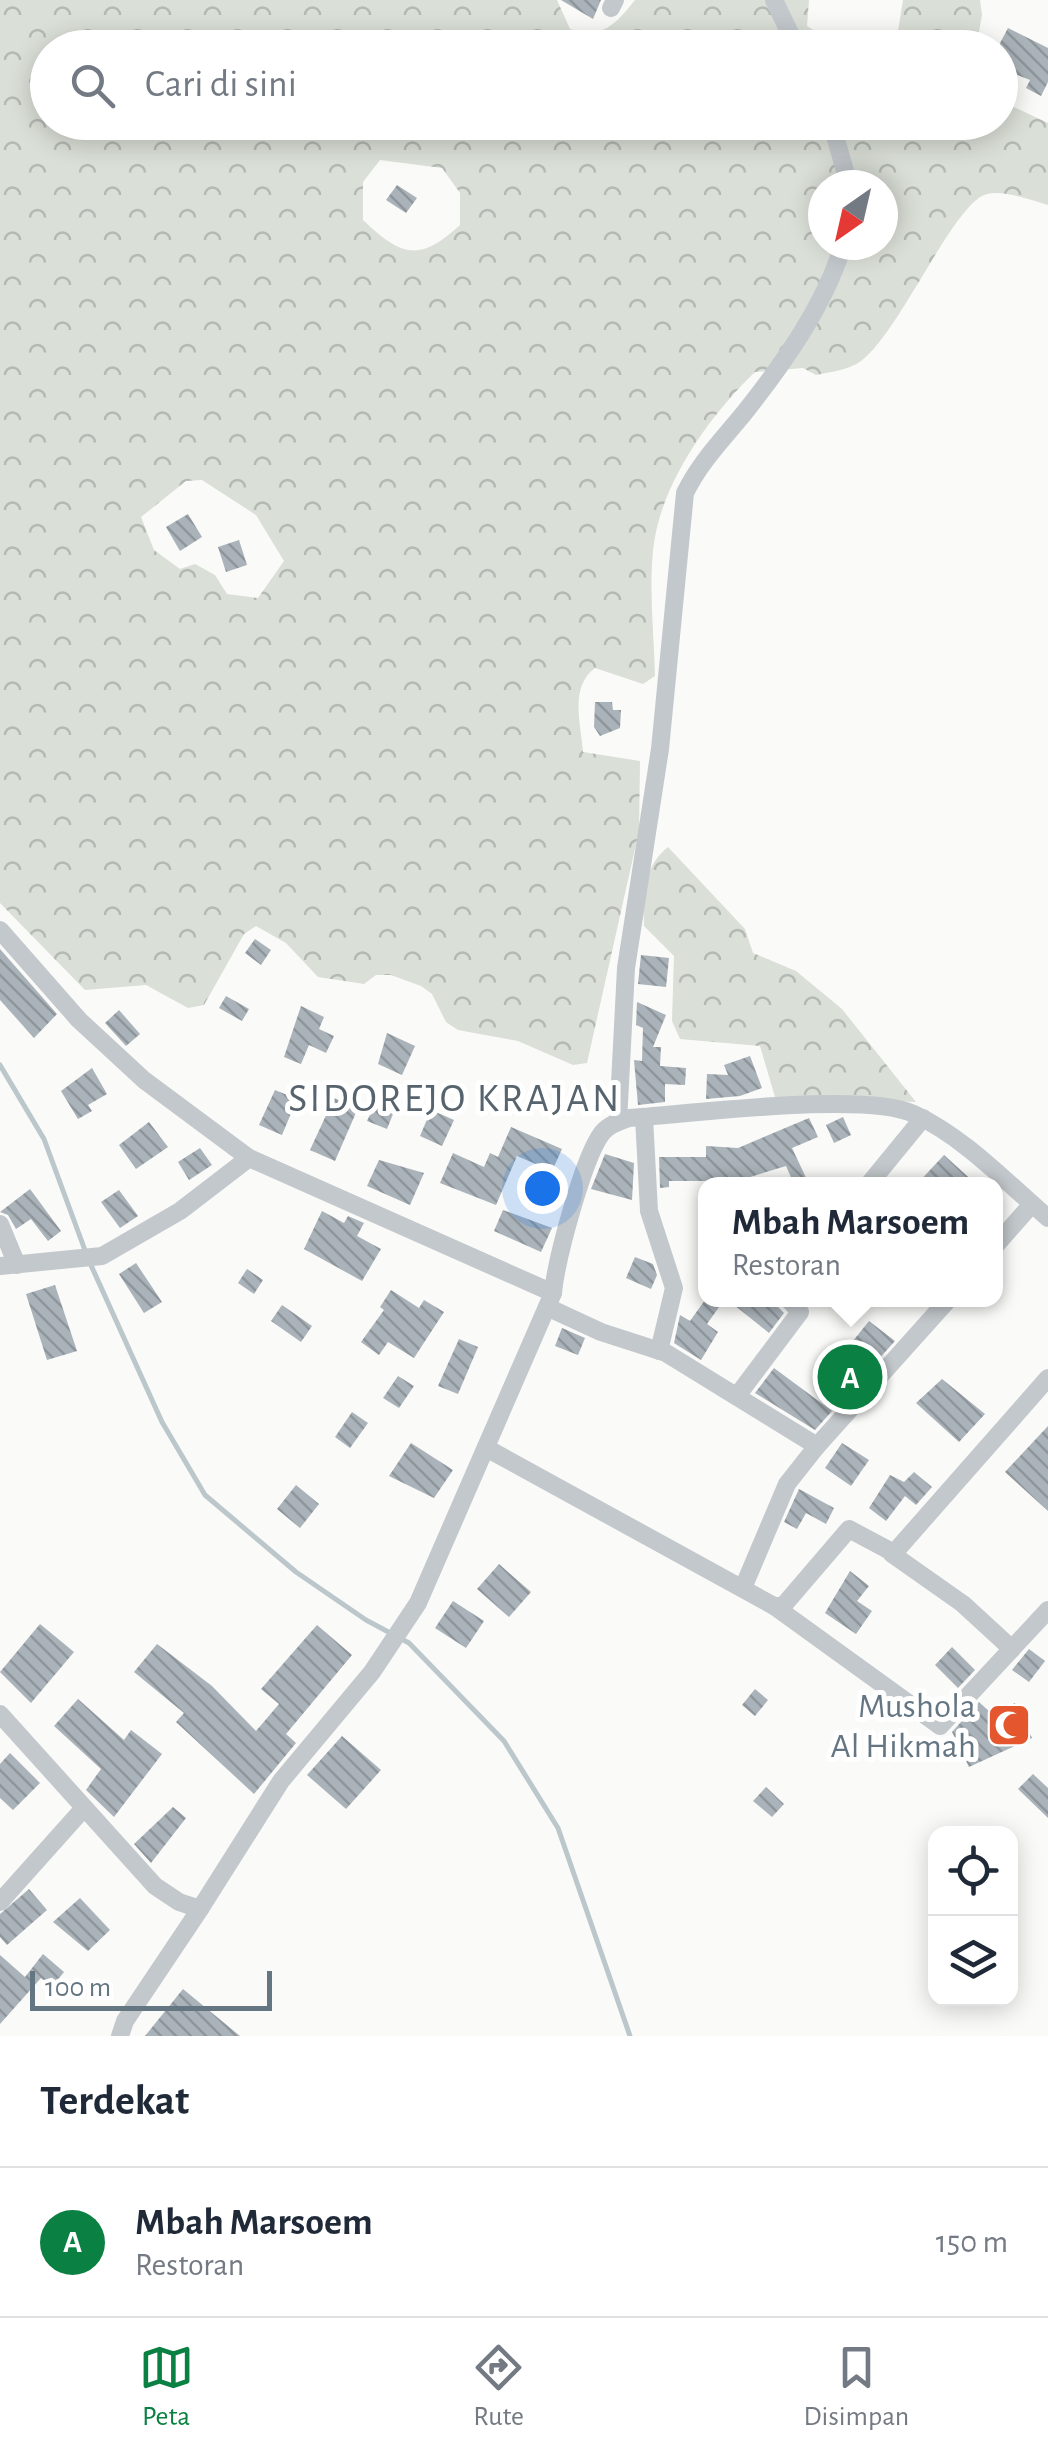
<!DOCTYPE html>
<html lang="id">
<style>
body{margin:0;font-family:"Alegreya Sans",sans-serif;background:#f2f2f3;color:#1f2937}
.controls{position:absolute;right:30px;bottom:30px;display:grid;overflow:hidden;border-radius:20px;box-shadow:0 5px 25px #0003}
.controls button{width:90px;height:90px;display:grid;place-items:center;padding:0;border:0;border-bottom:2px solid #e0e1e3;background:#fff;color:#1f2937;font:50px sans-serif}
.compass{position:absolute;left:808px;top:170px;width:90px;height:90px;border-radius:50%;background:#fff;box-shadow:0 5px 25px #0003;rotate:214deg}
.scale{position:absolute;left:30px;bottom:25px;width:242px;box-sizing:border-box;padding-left:10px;border:5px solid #657683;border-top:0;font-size:28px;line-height:35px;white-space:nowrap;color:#657683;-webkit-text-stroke:8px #fff;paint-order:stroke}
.you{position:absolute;left:542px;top:1188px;width:35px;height:35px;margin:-25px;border:8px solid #fff;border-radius:50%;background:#1a73e8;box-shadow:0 0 0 15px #1a73e833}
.badge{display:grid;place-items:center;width:65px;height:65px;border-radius:50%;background:#0b8043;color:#fff;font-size:32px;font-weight:700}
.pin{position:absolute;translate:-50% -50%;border:5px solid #fff;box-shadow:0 2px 10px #0006}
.popup{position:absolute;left:698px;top:1177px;width:305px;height:130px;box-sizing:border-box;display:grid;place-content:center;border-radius:20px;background:#fff;filter:drop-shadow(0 2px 8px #0005);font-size:32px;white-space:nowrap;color:#747a83}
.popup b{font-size:38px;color:#1f2937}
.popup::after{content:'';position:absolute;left:50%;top:100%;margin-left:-20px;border:20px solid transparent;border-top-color:#fff}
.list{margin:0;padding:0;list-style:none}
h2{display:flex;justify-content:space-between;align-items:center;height:130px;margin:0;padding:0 40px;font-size:42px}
h2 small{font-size:32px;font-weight:400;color:#747a83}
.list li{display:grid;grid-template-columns:65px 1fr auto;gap:30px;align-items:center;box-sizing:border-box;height:150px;padding:0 40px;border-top:2px solid #e0e1e3}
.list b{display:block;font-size:38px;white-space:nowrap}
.list p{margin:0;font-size:32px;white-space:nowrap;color:#747a83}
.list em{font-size:32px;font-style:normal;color:#747a83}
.icon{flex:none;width:55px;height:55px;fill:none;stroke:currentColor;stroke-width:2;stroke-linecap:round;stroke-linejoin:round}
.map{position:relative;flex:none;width:1048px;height:2036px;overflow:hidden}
.search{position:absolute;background:#fff;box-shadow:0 5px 25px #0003;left:30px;right:30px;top:30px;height:110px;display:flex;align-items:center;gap:25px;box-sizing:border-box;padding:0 35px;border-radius:55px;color:#747a83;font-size:38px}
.sheet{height:280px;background:#fff}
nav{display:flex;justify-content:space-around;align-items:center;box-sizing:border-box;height:140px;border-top:2px solid #e0e1e3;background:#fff;font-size:28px;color:#747a83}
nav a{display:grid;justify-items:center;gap:5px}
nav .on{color:#0b8043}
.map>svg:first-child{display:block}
</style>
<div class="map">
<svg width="1048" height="2036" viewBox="0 0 1048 2036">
<defs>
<pattern id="forest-crowns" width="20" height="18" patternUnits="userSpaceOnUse" patternTransform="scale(2.5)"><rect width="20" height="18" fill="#dadfd7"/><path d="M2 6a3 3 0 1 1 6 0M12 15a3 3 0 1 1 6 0" fill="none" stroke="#b4b9b4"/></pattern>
<pattern id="building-back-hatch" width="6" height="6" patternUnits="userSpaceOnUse" patternTransform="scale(2.5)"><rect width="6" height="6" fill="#aab3b9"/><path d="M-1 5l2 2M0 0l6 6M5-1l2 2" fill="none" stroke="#8e969c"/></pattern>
</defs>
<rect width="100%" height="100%" fill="#fafaf8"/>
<g fill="url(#forest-crowns)" fill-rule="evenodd">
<path d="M0,0H557L570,29C602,40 616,24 635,0H809L807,26C834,44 864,42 896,44L903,0H980L982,15L976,48H48V122H1000L1001,101L1048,123V205C1030,200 1005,190 987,194C954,202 900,332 861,361C850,370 829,372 816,375L803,368L755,372C709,416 659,486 653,551C649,592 654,635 655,676L643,684L595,668C569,687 581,724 583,752L640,761L639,831L587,1063L573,1065L518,1041L458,1030L446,1022L432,994L421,986L391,975H376L364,984L318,977L286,943L256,926L244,934L204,1005L188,1008L146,985L85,990L0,903ZM380,160L442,168L460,193V225C419,263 401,256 363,220V182ZM823,185H883V245H823ZM202,480L256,515L284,561L258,598L227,594L215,575L195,564L180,569L154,550L141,517L186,481Z"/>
<path d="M668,847L745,929L753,953L796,971L842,1009L916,1102L775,1097L760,1046L680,1039L672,1021L674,956L644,926C643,895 643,867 668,847Z"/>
</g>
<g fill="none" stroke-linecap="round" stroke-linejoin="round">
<g stroke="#bbc7cb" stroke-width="5">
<polyline points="0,1065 44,1139 86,1253"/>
<polyline points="90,1263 162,1422 205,1495 296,1572 366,1620 409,1643 504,1741 558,1828 630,2036"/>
</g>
</g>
<g fill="url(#building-back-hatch)">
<polygon points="561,0 601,0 593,19"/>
<polygon points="1008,28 1048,48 1048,82 1041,96 1026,88 1030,80 1000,68 1000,43"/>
<polygon points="397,185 417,198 406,213 386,200"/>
<polygon points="188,514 202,537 180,551 166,527"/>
<polygon points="239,540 247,565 226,572 218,547"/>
<polygon points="595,702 612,702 613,710 621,710 620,728 600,736 594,727"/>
<polygon points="255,939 271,950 261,965 245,953"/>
<polygon points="0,949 57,1014 34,1038 0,1000"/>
<polygon points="641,955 669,958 666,987 638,984"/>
<polygon points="226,996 249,1009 242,1021 219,1008"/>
<polygon points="637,1002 666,1015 653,1047 661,1047 660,1066 686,1068 685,1085 665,1084 665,1102 638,1105 634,1060 642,1061 643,1028 636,1025"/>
<polygon points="301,1006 324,1017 319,1029 334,1036 326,1053 309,1045 301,1064 284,1057"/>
<polygon points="119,1010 140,1034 126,1046 105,1023"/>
<polygon points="387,1033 415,1046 402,1075 378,1064"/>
<polygon points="750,1056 762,1088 740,1096 706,1099 707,1074 728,1075 724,1065"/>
<polygon points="92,1068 107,1094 88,1105 92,1111 78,1119 61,1091"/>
<polygon points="275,1090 297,1099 282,1135 259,1125"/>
<polygon points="334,1098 358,1108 335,1161 310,1150"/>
<polygon points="374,1106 393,1114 387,1129 367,1121"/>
<polygon points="431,1110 454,1120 442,1146 420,1136"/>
<polygon points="843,1117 851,1135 834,1143 826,1125"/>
<polygon points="809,1118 818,1137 792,1148 809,1184 794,1184 786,1166 737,1181 669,1181 669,1187 660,1188 659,1157 706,1157 706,1146 738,1148"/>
<polygon points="149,1122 168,1147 136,1169 119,1145"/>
<polygon points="511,1127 562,1149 552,1171 517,1156 496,1205 440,1183 453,1153 484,1167 490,1153 498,1157"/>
<polygon points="200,1148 212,1165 189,1180 178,1162"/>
<polygon points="605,1154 634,1163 632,1200 591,1189"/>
<polygon points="944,1155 976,1184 917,1184"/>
<polygon points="379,1160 424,1173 410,1205 367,1186"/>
<polygon points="30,1189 61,1231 48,1241 31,1219 16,1229 8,1215 0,1212"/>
<polygon points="119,1190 138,1216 120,1228 101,1202"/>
<polygon points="503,1210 552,1228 541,1252 494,1231"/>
<polygon points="322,1211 344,1223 348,1216 364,1223 357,1236 381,1249 362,1281 304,1249"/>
<polygon points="635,1257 653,1264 657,1275 651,1289 626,1278"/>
<polygon points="136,1263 162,1302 144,1313 119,1274"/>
<polygon points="247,1269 263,1280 254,1294 238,1283"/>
<polygon points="55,1285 77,1351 47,1360 26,1294"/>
<polygon points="391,1290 419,1308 424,1300 444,1312 414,1358 388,1342 379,1355 361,1342 384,1310 380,1307"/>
<polygon points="705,1300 724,1300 707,1324 718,1332 701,1360 674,1343 680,1315 690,1321"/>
<polygon points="728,1300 771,1300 784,1313 769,1333"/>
<polygon points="282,1305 312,1326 301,1342 271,1321"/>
<polygon points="869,1321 895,1341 847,1394 825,1376"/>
<polygon points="562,1328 585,1338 578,1355 555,1346"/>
<polygon points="459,1339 478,1347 458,1394 438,1386"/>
<polygon points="774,1368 832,1411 815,1430 755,1393"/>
<polygon points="398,1376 414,1386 399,1408 383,1398"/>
<polygon points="942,1379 985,1414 959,1442 916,1403"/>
<polygon points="352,1412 368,1423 350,1448 335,1437"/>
<polygon points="1048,1426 1048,1511 1005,1472"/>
<polygon points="411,1443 453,1470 434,1498 389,1476"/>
<polygon points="842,1443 869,1460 851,1486 825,1468"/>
<polygon points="914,1472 932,1487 916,1505 905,1496 886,1521 869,1508 890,1475 904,1482"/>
<polygon points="296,1485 319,1504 300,1528 277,1509"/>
<polygon points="799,1489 834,1508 826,1524 806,1513 797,1529 784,1522"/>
<polygon points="499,1564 531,1592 509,1617 477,1589"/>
<polygon points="850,1571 869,1586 857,1601 872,1611 856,1634 825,1613"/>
<polygon points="453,1601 484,1621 466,1648 435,1628"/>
<polygon points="40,1624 74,1652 31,1703 0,1672"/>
<polygon points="317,1625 352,1655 286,1734 296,1743 254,1794 176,1722 184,1713 134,1672 157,1644 212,1686 256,1731 279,1704 261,1689"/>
<polygon points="952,1647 975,1670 958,1688 935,1665"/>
<polygon points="1029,1649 1045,1661 1029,1682 1012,1670"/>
<polygon points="755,1689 768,1700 755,1716 742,1705"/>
<polygon points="78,1699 124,1740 131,1730 162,1754 114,1817 86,1790 101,1769 54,1726"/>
<polygon points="979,1702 992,1714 1015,1703 1032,1738 969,1767 952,1732"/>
<polygon points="342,1736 381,1770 346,1809 307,1775"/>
<polygon points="10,1753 40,1783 13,1810 0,1798 0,1764"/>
<polygon points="1033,1774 1048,1788 1048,1818 1018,1789"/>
<polygon points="766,1787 784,1804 772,1817 753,1801"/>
<polygon points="173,1807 186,1818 151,1863 134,1844"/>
<polygon points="29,1889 47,1910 7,1945 0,1937 0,1914"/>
<polygon points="80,1898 110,1930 88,1951 53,1922"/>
<polygon points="43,1954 64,1972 52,1987 41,1978 0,2024 0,1955 25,1977"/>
<polygon points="183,1989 240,2036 145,2036"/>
</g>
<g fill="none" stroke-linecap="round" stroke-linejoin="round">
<g stroke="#c3c8cc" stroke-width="18">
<polyline points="774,0 797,48"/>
<polyline points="611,8 615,0"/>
<polyline points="831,122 849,185"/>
<polyline points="0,930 79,1020 144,1080 249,1158"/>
<polyline points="644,1117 649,1211 674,1288 659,1351"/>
<path d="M618,1122L626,968L660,749L685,493C700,462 723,439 745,412C783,364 825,305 843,245"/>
<polyline points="869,1184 923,1118"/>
<polyline points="0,1224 17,1265"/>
<polyline points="995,1246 1032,1204"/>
<path d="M0,1266L102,1256L180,1211L249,1158L553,1293C556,1261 583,1158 602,1133C608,1125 620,1121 629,1118C690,1114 866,1091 914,1114C964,1137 1006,1182 1048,1218"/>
<polyline points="547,1307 601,1332 666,1353 817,1446 948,1300"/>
<polyline points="737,1396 800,1312 789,1300"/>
<polyline points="488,1449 774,1606 783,1606 849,1529 894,1553 1048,1378"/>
<polyline points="892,1554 963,1604 1012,1649"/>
<polyline points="743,1588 787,1484 817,1446"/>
<polyline points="774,1606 940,1726 1048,1610"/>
<polyline points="0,1714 155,1886 179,1902 200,1909 281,1781 372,1672 418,1603 553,1293"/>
<polyline points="0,1902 84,1808"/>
<polyline points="120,2036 125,2021 200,1909"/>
</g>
</g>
<defs>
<g id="mosque-square" transform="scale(2.25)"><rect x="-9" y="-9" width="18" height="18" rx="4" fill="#e4572e" stroke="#fff"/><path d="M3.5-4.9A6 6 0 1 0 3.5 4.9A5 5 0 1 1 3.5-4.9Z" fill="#fff"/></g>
</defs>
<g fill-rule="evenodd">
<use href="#mosque-square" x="1009" y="1725"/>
</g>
<g text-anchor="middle" stroke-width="10" stroke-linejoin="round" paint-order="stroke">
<g font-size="35" fill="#657683" stroke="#fff" text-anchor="end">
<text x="976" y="1717">Mushola<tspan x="976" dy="40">Al Hikmah</tspan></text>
</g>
<g font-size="40" letter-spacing="2.5" fill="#57646e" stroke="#fff">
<text x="455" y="1111">SIDOREJO KRAJAN</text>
</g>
</g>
</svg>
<div class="controls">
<button><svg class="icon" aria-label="locate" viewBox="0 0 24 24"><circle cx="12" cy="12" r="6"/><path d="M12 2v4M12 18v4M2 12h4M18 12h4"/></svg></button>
<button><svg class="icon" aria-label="layers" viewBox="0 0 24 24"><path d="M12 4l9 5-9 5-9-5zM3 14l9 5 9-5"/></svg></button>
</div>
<svg class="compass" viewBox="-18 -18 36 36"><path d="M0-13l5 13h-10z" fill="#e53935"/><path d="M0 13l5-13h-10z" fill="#747a83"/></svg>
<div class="scale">100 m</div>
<div class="you"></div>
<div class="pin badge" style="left:850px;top:1377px">A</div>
<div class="popup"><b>Mbah Marsoem</b>Restoran</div>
<div class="search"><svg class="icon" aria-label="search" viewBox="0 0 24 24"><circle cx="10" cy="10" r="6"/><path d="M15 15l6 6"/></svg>Cari di sini</div>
</div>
<section class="sheet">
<h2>Terdekat<small></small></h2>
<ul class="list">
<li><span class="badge">A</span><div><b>Mbah Marsoem</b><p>Restoran</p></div><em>150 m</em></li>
</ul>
</section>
<nav>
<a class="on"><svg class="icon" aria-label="map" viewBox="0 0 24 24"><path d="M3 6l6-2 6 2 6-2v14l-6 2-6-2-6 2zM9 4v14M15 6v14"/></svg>Peta</a>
<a><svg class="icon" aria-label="directions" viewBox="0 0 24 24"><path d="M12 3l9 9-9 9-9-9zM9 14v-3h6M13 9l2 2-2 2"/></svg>Rute</a>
<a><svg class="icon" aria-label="saved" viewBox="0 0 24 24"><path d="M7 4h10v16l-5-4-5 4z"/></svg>Disimpan</a>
</nav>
